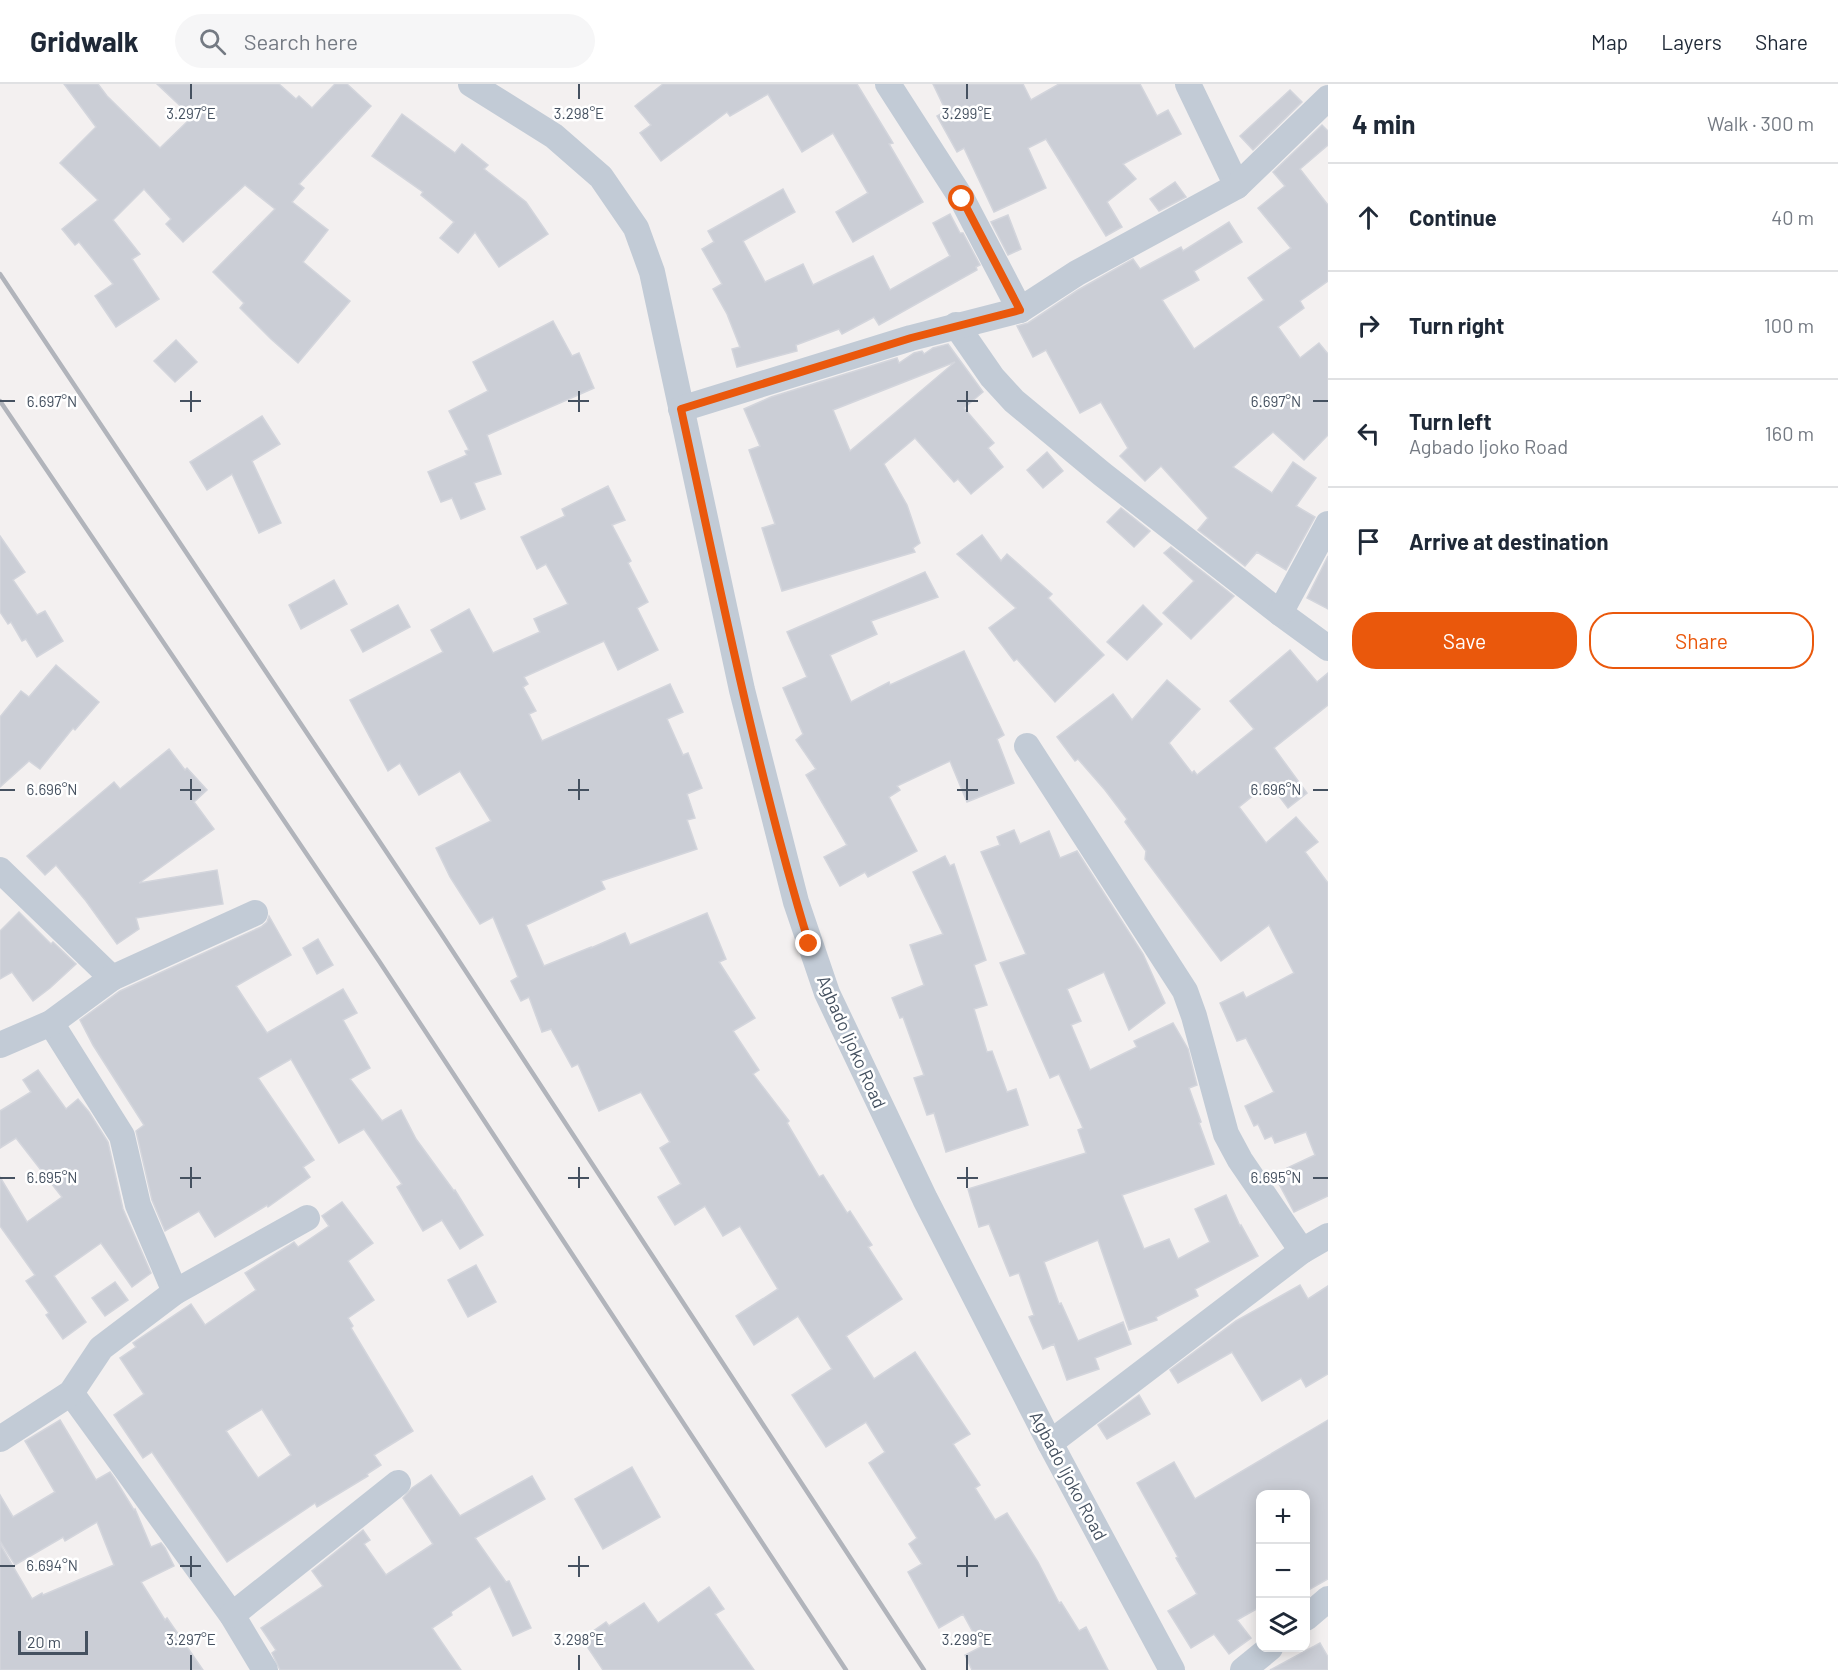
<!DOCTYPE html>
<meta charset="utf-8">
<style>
body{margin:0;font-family:Barlow,sans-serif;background:#f6f6f7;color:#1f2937}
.controls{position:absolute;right:18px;bottom:18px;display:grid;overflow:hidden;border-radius:12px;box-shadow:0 3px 15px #0003}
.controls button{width:54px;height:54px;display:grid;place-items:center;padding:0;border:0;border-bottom:2px solid #e0e1e3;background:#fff;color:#1f2937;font:30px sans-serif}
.scale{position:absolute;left:18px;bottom:15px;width:70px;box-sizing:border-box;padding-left:6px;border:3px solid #455160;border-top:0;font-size:16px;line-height:21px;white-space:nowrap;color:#455160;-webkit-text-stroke:4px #fff;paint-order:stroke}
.stop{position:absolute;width:18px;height:18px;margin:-14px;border:4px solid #ea580c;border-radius:50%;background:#fff}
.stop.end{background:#ea580c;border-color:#fff;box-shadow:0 2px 6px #0008}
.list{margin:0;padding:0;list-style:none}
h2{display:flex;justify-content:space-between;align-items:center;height:78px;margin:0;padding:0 24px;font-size:26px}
h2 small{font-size:20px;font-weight:400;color:#747a83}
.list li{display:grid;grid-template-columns:39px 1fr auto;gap:18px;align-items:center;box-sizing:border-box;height:108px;padding:0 24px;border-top:2px solid #e0e1e3}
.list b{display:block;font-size:22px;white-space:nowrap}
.list p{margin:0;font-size:20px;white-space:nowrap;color:#747a83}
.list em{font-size:20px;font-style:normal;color:#747a83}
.actions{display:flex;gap:12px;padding:18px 24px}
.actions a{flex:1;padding:14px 0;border:2px solid #ea580c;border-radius:24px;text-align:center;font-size:21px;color:#ea580c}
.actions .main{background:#ea580c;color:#fff}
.icon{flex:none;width:33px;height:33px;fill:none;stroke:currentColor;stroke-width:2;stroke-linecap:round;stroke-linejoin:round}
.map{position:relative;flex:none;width:1328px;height:1586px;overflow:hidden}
header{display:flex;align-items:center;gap:36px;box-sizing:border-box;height:84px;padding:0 30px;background:#fff;border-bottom:2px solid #e0e1e3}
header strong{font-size:28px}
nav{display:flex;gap:33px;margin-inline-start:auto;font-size:21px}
.search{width:420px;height:54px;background:#f6f6f7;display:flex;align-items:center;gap:15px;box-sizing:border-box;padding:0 21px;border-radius:33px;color:#747a83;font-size:22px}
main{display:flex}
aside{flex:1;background:#fff}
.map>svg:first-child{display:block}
</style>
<header>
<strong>Gridwalk</strong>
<div class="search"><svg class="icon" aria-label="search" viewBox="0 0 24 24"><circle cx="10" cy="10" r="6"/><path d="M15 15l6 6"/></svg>Search here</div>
<nav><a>Map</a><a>Layers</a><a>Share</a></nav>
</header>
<main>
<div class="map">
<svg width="1328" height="1586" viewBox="0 0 1328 1586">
<rect width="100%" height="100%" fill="#f3f0f0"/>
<g fill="#cbced6" stroke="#d3d5dc" stroke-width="1.5" fill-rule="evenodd">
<polygon points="64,0 98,0 107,12 160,64 192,33 157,0 279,0 296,15 299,12 312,24 335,0 347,0 371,22 299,100 304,104 292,118 328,146 303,178 350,217 298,279 271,255 240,224 244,219 213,188 275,125 245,101 183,158 166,140 171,135 144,105 113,136 140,170 132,175 159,215 116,243 95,212 113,200 79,158 75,161 62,145 98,116 60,79 96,43"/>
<polygon points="663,0 857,0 893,59 889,60 923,118 853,158 836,128 868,109 833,49 802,68 768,10 730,32 727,28 661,77 640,49 651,41 635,22"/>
<polygon points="933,0 1023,0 1031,16 1059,0 1140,0 1157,32 1168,26 1181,50 1123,80 1136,95 1107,118 1122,143 1106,152 1046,55 1028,64 1046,104 994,128 964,64 957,68 937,32 946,27"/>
<polygon points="1290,6 1302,18 1253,66 1240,52"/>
<polygon points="402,30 455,69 462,60 488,81 484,85 526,118 548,150 499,183 475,148 458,169 440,154 454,138 421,111 423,108 372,72"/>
<polygon points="1322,41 1328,47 1328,61 1300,85 1328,121 1328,197 1300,217 1304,224 1278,243 1300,274 1319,259 1328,270 1328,351 1304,376 1273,348 1233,383 1272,409 1293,378 1316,394 1296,422 1315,433 1286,486 1257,468 1245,482 1198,446 1208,434 1161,382 1145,397 1120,372 1128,364 1101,318 1080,329 1046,266 1033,273 1017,242 1028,239 1078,206 1133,175 1140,185 1181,163 1183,167 1229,138 1242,158 1194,187 1199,196 1162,216 1194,265 1264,216 1248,194 1291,164 1258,124 1285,102 1273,88"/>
<polygon points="1175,98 1186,113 1159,127 1150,115"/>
<polygon points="783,105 795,128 743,157 765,198 803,180 813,201 873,172 890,206 950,172 933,139 950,130 960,149 963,149 980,181 976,183 977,186 879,241 874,233 842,250 839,245 796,261 797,267 737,283 732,265 740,263 727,230 713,205 722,200 702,165 714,158 708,147"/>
<polygon points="1008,131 1021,165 1008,171 991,138"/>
<polygon points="553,237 572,272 579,269 594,304 487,351 501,390 474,399 485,425 461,435 452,414 441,418 428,388 467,371 465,367 469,366 449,327 488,307 473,278"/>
<polygon points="176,256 197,278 175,298 154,277"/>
<path d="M948,260L983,308L964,324L994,359L988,364L1003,383L971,410L958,395L954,398L915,354L884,380L907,421L920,459L913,464L915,468L782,507L762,444L775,440L749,366L760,362L744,325L771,313L897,274L899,279L914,269L922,267L924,270L933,264ZM955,278L850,367L833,326Z"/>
<polygon points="262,332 280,360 252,377 281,439 259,449 232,390 207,406 190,378"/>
<polygon points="1047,368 1063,387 1043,404 1027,386"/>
<polygon points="608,402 625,436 612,441 631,477 628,479 648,518 637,524 658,566 618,586 604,557 524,593 528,600 523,603 536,627 529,630 542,657 670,600 683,628 667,635 683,671 688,669 702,704 687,710 695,734 687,736 697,765 601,797 605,805 526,841 544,882 591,863 591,864 625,849 630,861 707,829 726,875 719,878 755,934 733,947 759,986 753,990 789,1037 787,1039 819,1093 823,1091 847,1129 850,1127 872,1161 868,1163 902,1215 846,1252 874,1295 915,1268 970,1350 953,1360 980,1401 975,1404 995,1436 1007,1429 1038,1478 1059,1519 1061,1518 1079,1547 1086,1543 1108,1586 972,1586 965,1571 981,1563 963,1530 939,1544 908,1488 922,1480 909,1460 917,1454 869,1379 885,1368 866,1338 826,1363 792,1311 832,1285 798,1232 754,1261 736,1232 778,1205 740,1142 723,1152 705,1122 675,1141 658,1113 681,1100 660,1064 670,1058 641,1008 599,1027 578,980 572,983 551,945 542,948 529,913 521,917 511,897 518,893 493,833 480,840 450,793 436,764 491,737 460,687 419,711 400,679 388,687 350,616 443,568 431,546 469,525 493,569 540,548 534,535 568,520 546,480 537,485 521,453 565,432 562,425"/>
<polygon points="1121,424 1150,447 1134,463 1107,438"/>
<polygon points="982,451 1001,477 1007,470 1052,510 1048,514 1104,571 1055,618 1017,575 1014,577 989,544 1016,524 957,470"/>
<polygon points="0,452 25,488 13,496 37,531 45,527 63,557 37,573 26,555 22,557 11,538 8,540 0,528"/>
<polygon points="1171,463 1234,512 1191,555 1163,529 1194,497 1164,469"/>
<polygon points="1328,472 1328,525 1307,514"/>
<polygon points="925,488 938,513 871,537 877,550 830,571 851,618 889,598 890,601 964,567 1004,651 997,655 1014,699 967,718 950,677 897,702 900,706 889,713 917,767 868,793 865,788 840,802 824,773 847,761 806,691 816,685 796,656 803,650 783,604 807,593 787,548"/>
<polygon points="334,496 347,520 301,545 289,521"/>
<polygon points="398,521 410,543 363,568 351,546"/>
<polygon points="1143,521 1162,540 1127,576 1107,558"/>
<polygon points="1290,566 1317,598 1328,589 1328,621 1274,664 1307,709 1288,724 1269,699 1239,723 1266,759 1296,733 1318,758 1305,768 1328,799 1328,1112 1294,1128 1277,1096 1290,1090 1287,1084 1315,1071 1306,1048 1275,1059 1272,1052 1265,1055 1258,1040 1254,1042 1245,1022 1274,1008 1246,954 1237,957 1220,919 1243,908 1246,914 1294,889 1269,841 1221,877 1145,775 1146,767 1125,738 1127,735 1105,706 1078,675 1075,677 1057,653 1113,610 1132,636 1167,596 1200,625 1169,659 1192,689 1194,687 1197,691 1254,645 1230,617"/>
<polygon points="56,581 99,618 75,646 73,644 40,685 29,677 0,703 0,633 21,607 29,613"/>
<polygon points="169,665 185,686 187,684 207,706 194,718 214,745 139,799 217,786 223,820 136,834 139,845 117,860 86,817 56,781 45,791 27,772 114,698 120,705"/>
<polygon points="1014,746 1020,760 1049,747 1060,774 1077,767 1143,870 1165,919 1129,946 1104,888 1067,905 1081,937 1071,941 1090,986 1137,963 1134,957 1173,939 1188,965 1197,1001 1189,1004 1201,1038 1199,1039 1214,1080 1122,1111 1144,1165 1169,1155 1178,1175 1210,1158 1195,1125 1226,1111 1240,1142 1241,1141 1258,1172 1195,1205 1198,1212 1156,1233 1157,1236 1129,1246 1098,1156 1044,1178 1059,1220 1061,1219 1078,1257 1123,1238 1131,1260 1095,1274 1099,1285 1067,1296 1054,1260 1043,1265 1029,1233 1034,1231 1019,1189 1010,1192 989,1140 979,1143 968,1105 1086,1069 1078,1046 1083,1044 1059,990 1050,994 1000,879 1026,870 981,768 1000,761 997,753"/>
<polygon points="945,772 950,782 954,780 986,876 974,881 987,921 974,925 987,968 992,967 1007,1008 1016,1005 1028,1041 946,1068 934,1029 927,1031 914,994 924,991 903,933 900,934 892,914 924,901 910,861 943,850 913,788"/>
<polygon points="19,828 51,860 53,858 76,880 50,904 33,917 12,888 0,895 0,847"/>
<polygon points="269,832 291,871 236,902 267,949 343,905 357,929 343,936 370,984 350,995 382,1037 401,1026 416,1055 454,1107 455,1106 483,1151 460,1165 442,1136 423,1147 397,1103 402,1100 364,1045 339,1059 291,975 258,994 314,1076 303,1083 310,1093 268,1123 267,1121 215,1153 199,1127 165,1147 152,1116 136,1047 144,1041 93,961 80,936 120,907 261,843 267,838"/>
<polygon points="318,855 333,881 317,890 303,864"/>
<polygon points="38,986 66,1025 78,1015 89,1028 108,1058 123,1125 151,1189 132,1203 101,1159 54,1192 86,1238 63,1255 46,1231 49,1229 26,1197 35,1191 0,1142 0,1093 27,1138 62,1113 16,1054 0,1064 0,1027 31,1008 23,996"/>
<path d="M342,1118L373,1159L348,1177L374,1216L348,1234L353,1242L351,1244L413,1347L374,1371L381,1381L367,1390L368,1392L317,1423L315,1419L227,1478L152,1368L143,1374L114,1331L144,1310L120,1274L136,1263L133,1259L191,1220L205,1241L256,1206L245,1189L288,1162L294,1158L298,1163L329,1142L322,1132ZM262,1325L291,1371L258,1394L226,1347Z"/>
<polygon points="476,1181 496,1218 468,1233 448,1196"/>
<polygon points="115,1198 128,1216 105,1232 92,1214"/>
<polygon points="1300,1201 1308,1215 1328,1202 1328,1290 1306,1303 1301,1294 1262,1317 1232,1268 1178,1299 1170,1286 1236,1237"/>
<polygon points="1139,1311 1150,1330 1107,1355 1098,1341"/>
<polygon points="60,1336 96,1396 110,1388 115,1395 134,1426 135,1425 151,1463 161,1459 165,1464 174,1482 141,1498 165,1536 167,1534 203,1586 0,1586 0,1460 32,1515 42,1509 43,1511 114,1481 97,1438 65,1457 63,1453 15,1481 0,1457 0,1411 13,1433 55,1408 25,1357"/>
<polygon points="1328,1336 1328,1495 1305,1508 1305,1410 1260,1410 1260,1523 1237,1536 1251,1554 1229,1570 1214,1550 1191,1564 1168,1527 1197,1510 1176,1474 1178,1473 1137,1399 1174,1378 1195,1415"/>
<polygon points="632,1383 660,1433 603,1465 575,1415"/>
<polygon points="431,1391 460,1432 532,1392 545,1415 475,1454 506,1498 509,1497 531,1544 513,1552 490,1502 451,1528 452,1531 432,1544 461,1586 280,1586 272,1569 276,1566 261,1544 323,1502 312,1487 363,1446 370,1456 364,1460 386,1491 433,1460 403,1414 412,1404"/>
<polygon points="709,1503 724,1525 715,1530 754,1586 603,1586 582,1555 606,1538 609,1542 644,1519 658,1539"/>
<polygon points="1320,1559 1328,1573 1328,1586 1270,1586"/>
</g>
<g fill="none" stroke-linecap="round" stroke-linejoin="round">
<g stroke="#c2cbd6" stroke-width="26">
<polyline points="471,0 554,52 601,93 636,144 652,188 742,606 796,818 827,909 925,1115 1050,1359 1172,1586"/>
<polyline points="888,0 962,115 1020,226"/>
<polyline points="1188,0 1237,102"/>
<polyline points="956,241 992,293 1014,317 1102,390 1280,529 1328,564"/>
<polyline points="681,325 911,254 1020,226 1077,189 1237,102 1328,14"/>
<polyline points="1280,529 1328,440"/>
<polyline points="1027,662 1185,907 1194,932 1226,1050 1240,1076 1302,1167"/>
<polyline points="0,786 112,894"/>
<polyline points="51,939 122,1052 138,1121 175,1208"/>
<polyline points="0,961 51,939 112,894 255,829"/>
<polyline points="71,1309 232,1531 265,1586"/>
<polyline points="0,1355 71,1309 101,1264 175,1208 307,1134"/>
<polyline points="1050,1359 1302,1167 1328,1152"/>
<polyline points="232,1531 398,1399"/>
<polyline points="1306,1534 1328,1515"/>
<polyline points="1243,1586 1270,1564"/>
</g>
<g stroke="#b1b4bb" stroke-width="4.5">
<polyline points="0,190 440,848 924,1586"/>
<polyline points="0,317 379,877 846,1586"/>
</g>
</g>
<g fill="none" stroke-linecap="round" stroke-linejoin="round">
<path stroke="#ea580c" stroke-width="8" d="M809,860C756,685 720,504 681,325L911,254L1020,226L962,115"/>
</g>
<path fill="none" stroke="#455160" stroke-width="2" d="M191,0V15M579,0V15M967,0V15M191,307V328M579,307V328M967,307V328M0,317H15M180,317H201M568,317H589M957,317H978M1313,317H1328M191,695V716M579,695V716M967,695V716M0,706H15M180,706H201M568,706H589M957,706H978M1313,706H1328M191,1083V1104M579,1083V1104M967,1083V1104M0,1094H15M180,1094H201M568,1094H589M957,1094H978M1313,1094H1328M191,1472V1493M579,1472V1493M967,1472V1493M0,1482H15M180,1482H201M568,1482H589M957,1482H978M191,1571V1586M579,1571V1586M967,1571V1586"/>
<g text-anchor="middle" stroke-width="5" stroke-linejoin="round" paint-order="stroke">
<g font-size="18" fill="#455160" stroke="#fff">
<text transform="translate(851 958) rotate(66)" y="6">Agbado Ijoko Road</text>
<text transform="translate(1068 1392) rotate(62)" y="6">Agbado Ijoko Road</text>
</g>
</g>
<g font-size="15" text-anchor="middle" fill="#455160" stroke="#fff" stroke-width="5" stroke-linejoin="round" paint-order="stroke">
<text x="191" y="35">3.297°E</text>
<text x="579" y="35">3.298°E</text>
<text x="967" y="35">3.299°E</text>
<text x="52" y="323">6.697°N</text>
<text x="1276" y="323">6.697°N</text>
<text x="52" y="711">6.696°N</text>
<text x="1276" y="711">6.696°N</text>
<text x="52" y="1099">6.695°N</text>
<text x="1276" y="1099">6.695°N</text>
<text x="52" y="1487">6.694°N</text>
<text x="191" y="1561">3.297°E</text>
<text x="579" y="1561">3.298°E</text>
<text x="967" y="1561">3.299°E</text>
</g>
</svg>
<div class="controls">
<button>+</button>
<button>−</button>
<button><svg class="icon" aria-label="layers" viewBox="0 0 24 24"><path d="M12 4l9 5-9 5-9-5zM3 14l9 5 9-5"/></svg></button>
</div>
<div class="scale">20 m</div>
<div class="stop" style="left:962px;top:115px"></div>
<div class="stop end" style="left:809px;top:860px"></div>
</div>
<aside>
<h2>4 min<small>Walk · 300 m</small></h2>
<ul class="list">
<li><svg class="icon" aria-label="ahead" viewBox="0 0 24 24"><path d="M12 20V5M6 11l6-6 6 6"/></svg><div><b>Continue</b></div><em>40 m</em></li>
<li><svg class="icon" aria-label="right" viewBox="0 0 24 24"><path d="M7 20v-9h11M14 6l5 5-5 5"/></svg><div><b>Turn right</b></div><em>100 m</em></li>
<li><svg class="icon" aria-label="left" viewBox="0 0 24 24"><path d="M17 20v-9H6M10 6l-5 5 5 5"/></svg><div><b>Turn left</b><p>Agbado Ijoko Road</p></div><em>160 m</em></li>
<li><svg class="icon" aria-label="arrive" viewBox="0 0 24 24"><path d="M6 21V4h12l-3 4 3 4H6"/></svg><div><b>Arrive at destination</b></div></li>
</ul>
<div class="actions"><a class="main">Save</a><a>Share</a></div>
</aside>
</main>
